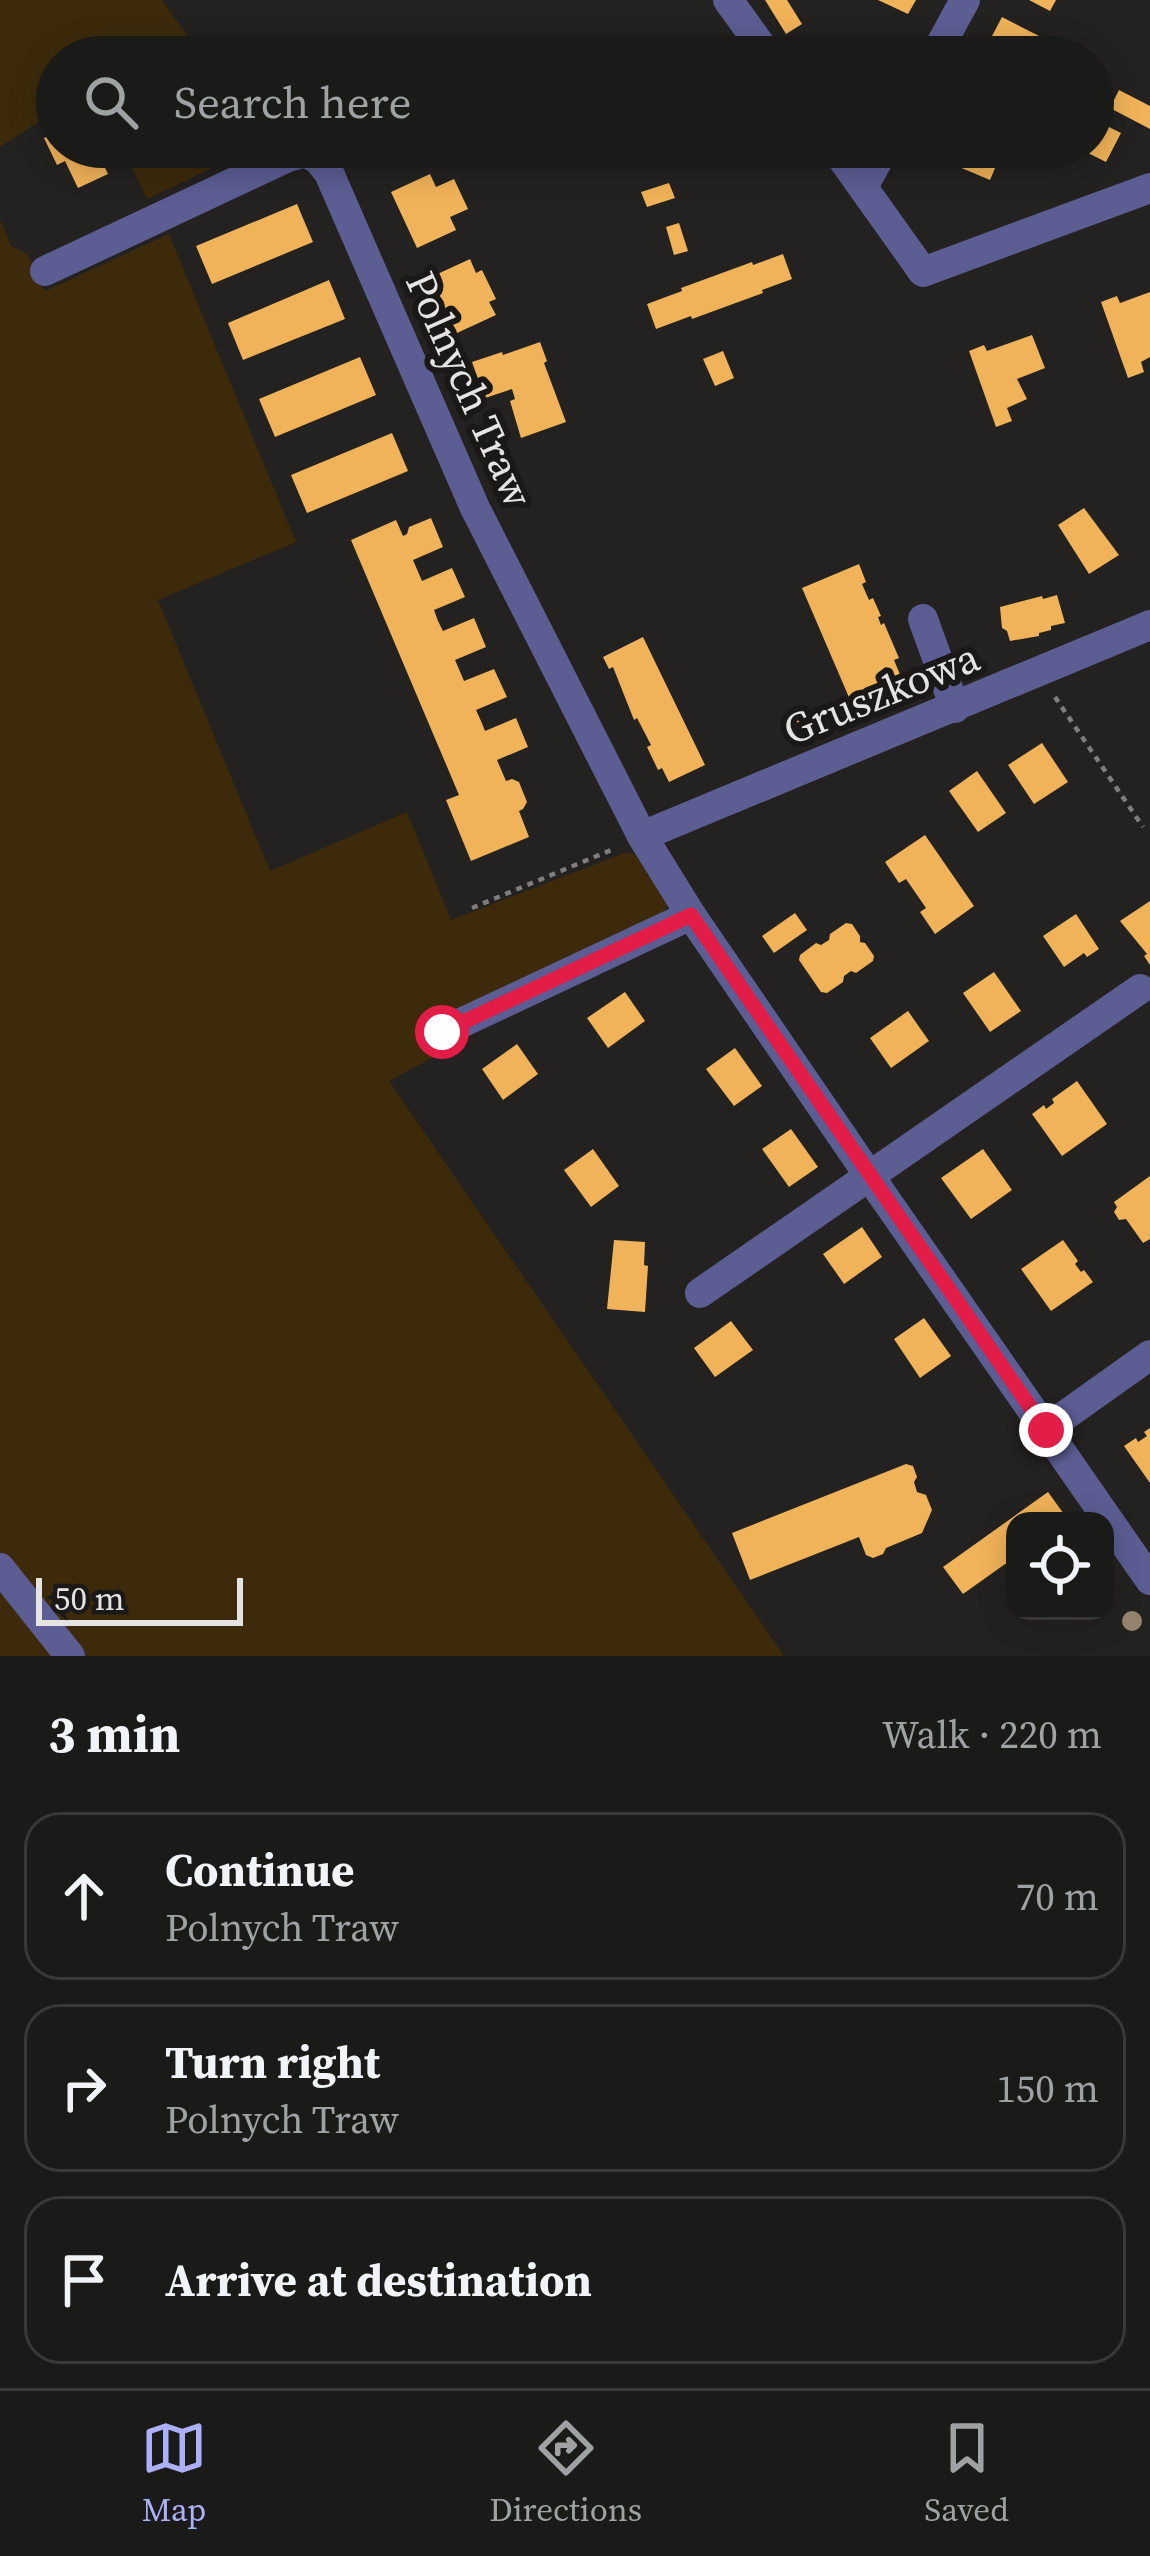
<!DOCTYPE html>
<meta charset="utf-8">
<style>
body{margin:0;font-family:"Source Serif 4",serif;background:#232321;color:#f1f3f6}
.controls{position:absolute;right:36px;bottom:36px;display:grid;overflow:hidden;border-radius:24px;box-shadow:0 6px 30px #0003}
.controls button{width:108px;height:108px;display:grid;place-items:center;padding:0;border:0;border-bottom:3px solid #383837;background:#1a1a18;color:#f1f3f6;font:60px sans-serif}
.scale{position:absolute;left:36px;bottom:30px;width:207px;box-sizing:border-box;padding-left:12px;border:6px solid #e5e4e3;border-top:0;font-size:33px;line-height:42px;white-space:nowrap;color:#e5e4e3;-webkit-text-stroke:9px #1a1917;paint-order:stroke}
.stop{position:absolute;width:36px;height:36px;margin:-27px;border:9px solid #e11d48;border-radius:50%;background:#fff}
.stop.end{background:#e11d48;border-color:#fff;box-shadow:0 3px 12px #0008}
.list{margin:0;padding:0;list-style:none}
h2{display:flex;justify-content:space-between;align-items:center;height:156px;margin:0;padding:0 48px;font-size:51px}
h2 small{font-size:39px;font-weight:400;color:#9fa1a2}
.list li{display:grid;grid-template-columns:78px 1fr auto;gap:36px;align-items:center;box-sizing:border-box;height:168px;margin:0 24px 24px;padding:0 24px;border:3px solid #383837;border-radius:36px}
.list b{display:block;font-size:45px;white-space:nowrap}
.list p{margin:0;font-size:39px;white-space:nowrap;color:#9fa1a2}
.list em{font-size:39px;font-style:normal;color:#9fa1a2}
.icon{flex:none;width:66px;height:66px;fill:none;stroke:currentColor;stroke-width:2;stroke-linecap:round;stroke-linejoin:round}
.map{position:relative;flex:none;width:1150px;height:1656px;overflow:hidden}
.search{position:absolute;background:#1a1a18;box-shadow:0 6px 30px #0003;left:36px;right:36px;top:36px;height:132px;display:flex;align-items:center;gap:30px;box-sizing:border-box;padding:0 42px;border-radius:66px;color:#9fa1a2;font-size:45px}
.sheet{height:732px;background:#1a1a18}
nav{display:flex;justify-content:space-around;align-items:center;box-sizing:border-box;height:168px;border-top:3px solid #383837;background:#1a1a18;font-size:33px;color:#9fa1a2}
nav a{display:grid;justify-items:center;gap:6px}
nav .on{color:#acaffb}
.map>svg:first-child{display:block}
</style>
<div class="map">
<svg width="1150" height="1656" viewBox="0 0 1150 1656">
<rect width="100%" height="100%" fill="#232220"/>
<g fill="#3d2a0b">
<polygon points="0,0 162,0 202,57 57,57 57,110 0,147"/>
<polygon points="122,147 256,147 147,199"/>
<polygon points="0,220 11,246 27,254 45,291 169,234 296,542 158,600 270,871 407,812 451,920 627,852 636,855 667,905 662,917 429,1023 443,1052 389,1081 784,1656 81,1656 0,1555"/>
<polygon points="0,1577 62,1656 0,1656"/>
</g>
<g fill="#f1b359">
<polygon points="765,0 787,0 802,24 786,34"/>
<polygon points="878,0 916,0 908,14"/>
<polygon points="1029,0 1056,0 1050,11"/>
<polygon points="1002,17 1039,36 1029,57 981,57"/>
<polygon points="1119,90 1150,106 1150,129 1110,108"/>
<polygon points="1093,119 1121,133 1106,162 1076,147 1093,147"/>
<polygon points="57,132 57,147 95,147 108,174 78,188 65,161 57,165 44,138"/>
<polygon points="365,147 389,147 376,159"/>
<polygon points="951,147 998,147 1003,149 990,180 945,161"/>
<polygon points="430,174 436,187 454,179 468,209 450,217 456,230 417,248 391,192"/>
<polygon points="669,183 675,198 647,207 641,192"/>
<polygon points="297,204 313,242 212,284 196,246"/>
<polygon points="679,223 688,251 674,255 666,227"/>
<polygon points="783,254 792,279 762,290 763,293 692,319 691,316 656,329 647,304 682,291 681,288 752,262 753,265"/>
<polygon points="470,259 476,273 482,270 496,299 489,302 496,315 457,333 431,277"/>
<polygon points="329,280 345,319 243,360 228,323"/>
<polygon points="1150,292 1150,357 1141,362 1144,372 1128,378 1101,302 1117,296 1120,303"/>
<polygon points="1032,335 1045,368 1017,379 1027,399 1007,408 1012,421 996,427 969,351 984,345 987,351"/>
<polygon points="540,342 547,361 544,363 566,422 521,438 510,401 515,399 512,389 485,398 472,362 502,352 503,355"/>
<polygon points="723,351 734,378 715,386 703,359"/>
<polygon points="360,357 376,395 275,437 259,399"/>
<polygon points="392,433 408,471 307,513 291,475"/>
<polygon points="1084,508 1119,555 1089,574 1058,525"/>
<polygon points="431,518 443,547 413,560 422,581 452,568 465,597 434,610 438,621 443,631 474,618 486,647 455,660 464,681 494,669 507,697 476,710 481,721 485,731 516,718 528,747 497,760 506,781 512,779 519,782 527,802 523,809 519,811 529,837 471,861 446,800 459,795 351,540 396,520 403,536 407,534 409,527"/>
<polygon points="859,564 866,582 862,584 869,600 873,598 881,616 878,617 881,625 884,623 899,658 894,660 901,677 905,674 913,692 857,716 802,588"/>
<polygon points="1057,595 1065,623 1051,626 1051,630 1039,633 1039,636 1010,641 1007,631 1002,628 1000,607 1042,596 1043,599"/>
<polygon points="643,637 705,765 669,782 662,768 658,770 647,747 651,745 637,718 634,720 613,667 609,669 603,657"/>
<polygon points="820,713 824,726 801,733 796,720"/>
<polygon points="1042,743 1068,782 1034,804 1008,765"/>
<polygon points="977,771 1006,813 978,832 949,791"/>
<polygon points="925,835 974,906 935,934 920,912 926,908 906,879 899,883 885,862"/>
<polygon points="1150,901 1150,965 1144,956 1147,954 1120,921"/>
<polygon points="795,913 807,930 774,953 762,936"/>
<polygon points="1076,914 1099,949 1087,957 1084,953 1064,967 1043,936"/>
<polygon points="846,923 852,924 860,936 860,942 865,943 874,956 873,961 856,973 851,971 844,976 843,982 827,993 821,992 799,960 800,955 816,943 821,945 829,940 830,934"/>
<polygon points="994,972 1021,1011 990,1032 963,993"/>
<polygon points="625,992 645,1021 608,1048 587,1018"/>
<polygon points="908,1011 929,1041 891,1068 870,1038"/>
<polygon points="517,1044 538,1074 503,1100 482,1069"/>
<polygon points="735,1048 762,1086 734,1106 706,1069"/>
<polygon points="1077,1081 1107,1124 1062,1156 1032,1114 1044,1105 1046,1109 1054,1103 1052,1099"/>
<polygon points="791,1129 818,1167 789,1187 762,1149"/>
<polygon points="593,1149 619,1186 591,1207 564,1170"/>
<polygon points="983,1149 1012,1190 971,1219 941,1178"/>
<polygon points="1150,1176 1150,1239 1143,1243 1126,1219 1119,1220 1114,1212 1117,1207 1114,1202"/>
<polygon points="862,1227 882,1257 844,1284 823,1254"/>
<polygon points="614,1240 645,1242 644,1265 648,1266 645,1312 607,1309"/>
<polygon points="1063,1240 1078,1261 1075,1264 1081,1272 1084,1270 1093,1282 1051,1311 1021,1269"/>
<polygon points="924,1318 951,1356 920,1378 894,1339"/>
<polygon points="731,1321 753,1350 715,1377 694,1348"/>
<polygon points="1150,1428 1150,1483 1124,1446 1136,1438 1138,1442 1147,1436 1144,1432"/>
<polygon points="906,1464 913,1466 917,1477 914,1482 917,1492 926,1495 932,1510 922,1533 886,1548 883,1554 873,1558 866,1555 859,1537 750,1580 732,1533"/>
<polygon points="1048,1492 1069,1521 1015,1521 1015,1557 963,1594 943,1567"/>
</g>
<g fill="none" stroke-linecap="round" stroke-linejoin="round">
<g stroke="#7f7e7c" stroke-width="4.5" stroke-dasharray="6 6" stroke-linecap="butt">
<polyline points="1055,697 1143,827"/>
<polyline points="472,908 616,848"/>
</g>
<g stroke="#5c5d93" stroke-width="30">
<polyline points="728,0 769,57"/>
<polyline points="934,57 965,0"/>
<polyline points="834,147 923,272 1150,188"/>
<polyline points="863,187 885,147"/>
<polyline points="45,271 288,157 305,152 318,159 329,173 475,508 642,836 691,915 870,1177 1150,1580"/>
<polyline points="923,619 955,708"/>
<polyline points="642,836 1150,625"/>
<polyline points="442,1032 691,915"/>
<polyline points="700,1293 1140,989"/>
<polyline points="1046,1429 1150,1355"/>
<polyline points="0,1568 70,1656"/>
</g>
</g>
<circle fill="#96856e" cx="1132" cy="1621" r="10"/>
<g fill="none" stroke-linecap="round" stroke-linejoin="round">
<polyline stroke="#e11d48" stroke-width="15" points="442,1032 691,915 1046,1430"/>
</g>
<g text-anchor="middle" stroke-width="12" stroke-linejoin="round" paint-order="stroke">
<g font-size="42" fill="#e5e4e3" stroke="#1a1917">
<text transform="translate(470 389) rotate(66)" y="15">Polnych Traw</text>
<text transform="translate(881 693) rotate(-22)" y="15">Gruszkowa</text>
</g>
</g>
</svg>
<div class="controls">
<button><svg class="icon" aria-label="locate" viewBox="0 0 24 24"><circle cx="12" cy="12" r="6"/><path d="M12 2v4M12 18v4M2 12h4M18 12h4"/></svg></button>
</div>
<div class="scale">50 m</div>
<div class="stop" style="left:442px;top:1032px"></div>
<div class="stop end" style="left:1046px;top:1430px"></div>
<div class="search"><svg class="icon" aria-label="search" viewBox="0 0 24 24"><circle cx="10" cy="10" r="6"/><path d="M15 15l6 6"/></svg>Search here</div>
</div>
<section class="sheet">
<h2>3 min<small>Walk · 220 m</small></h2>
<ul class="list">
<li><svg class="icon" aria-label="ahead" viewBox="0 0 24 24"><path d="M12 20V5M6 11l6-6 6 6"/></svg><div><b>Continue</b><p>Polnych Traw</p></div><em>70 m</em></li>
<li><svg class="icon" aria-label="right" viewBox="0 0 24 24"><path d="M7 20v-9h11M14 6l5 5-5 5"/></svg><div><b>Turn right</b><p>Polnych Traw</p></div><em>150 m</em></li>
<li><svg class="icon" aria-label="arrive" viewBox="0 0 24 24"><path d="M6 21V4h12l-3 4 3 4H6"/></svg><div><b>Arrive at destination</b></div></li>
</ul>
</section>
<nav>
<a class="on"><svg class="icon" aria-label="map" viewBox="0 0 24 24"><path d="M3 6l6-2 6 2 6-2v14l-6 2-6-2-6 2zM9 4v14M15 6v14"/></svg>Map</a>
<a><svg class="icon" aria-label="directions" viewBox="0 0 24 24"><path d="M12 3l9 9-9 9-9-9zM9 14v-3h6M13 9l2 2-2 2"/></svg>Directions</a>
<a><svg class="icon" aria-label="saved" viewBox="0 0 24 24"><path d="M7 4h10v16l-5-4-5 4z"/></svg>Saved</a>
</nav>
